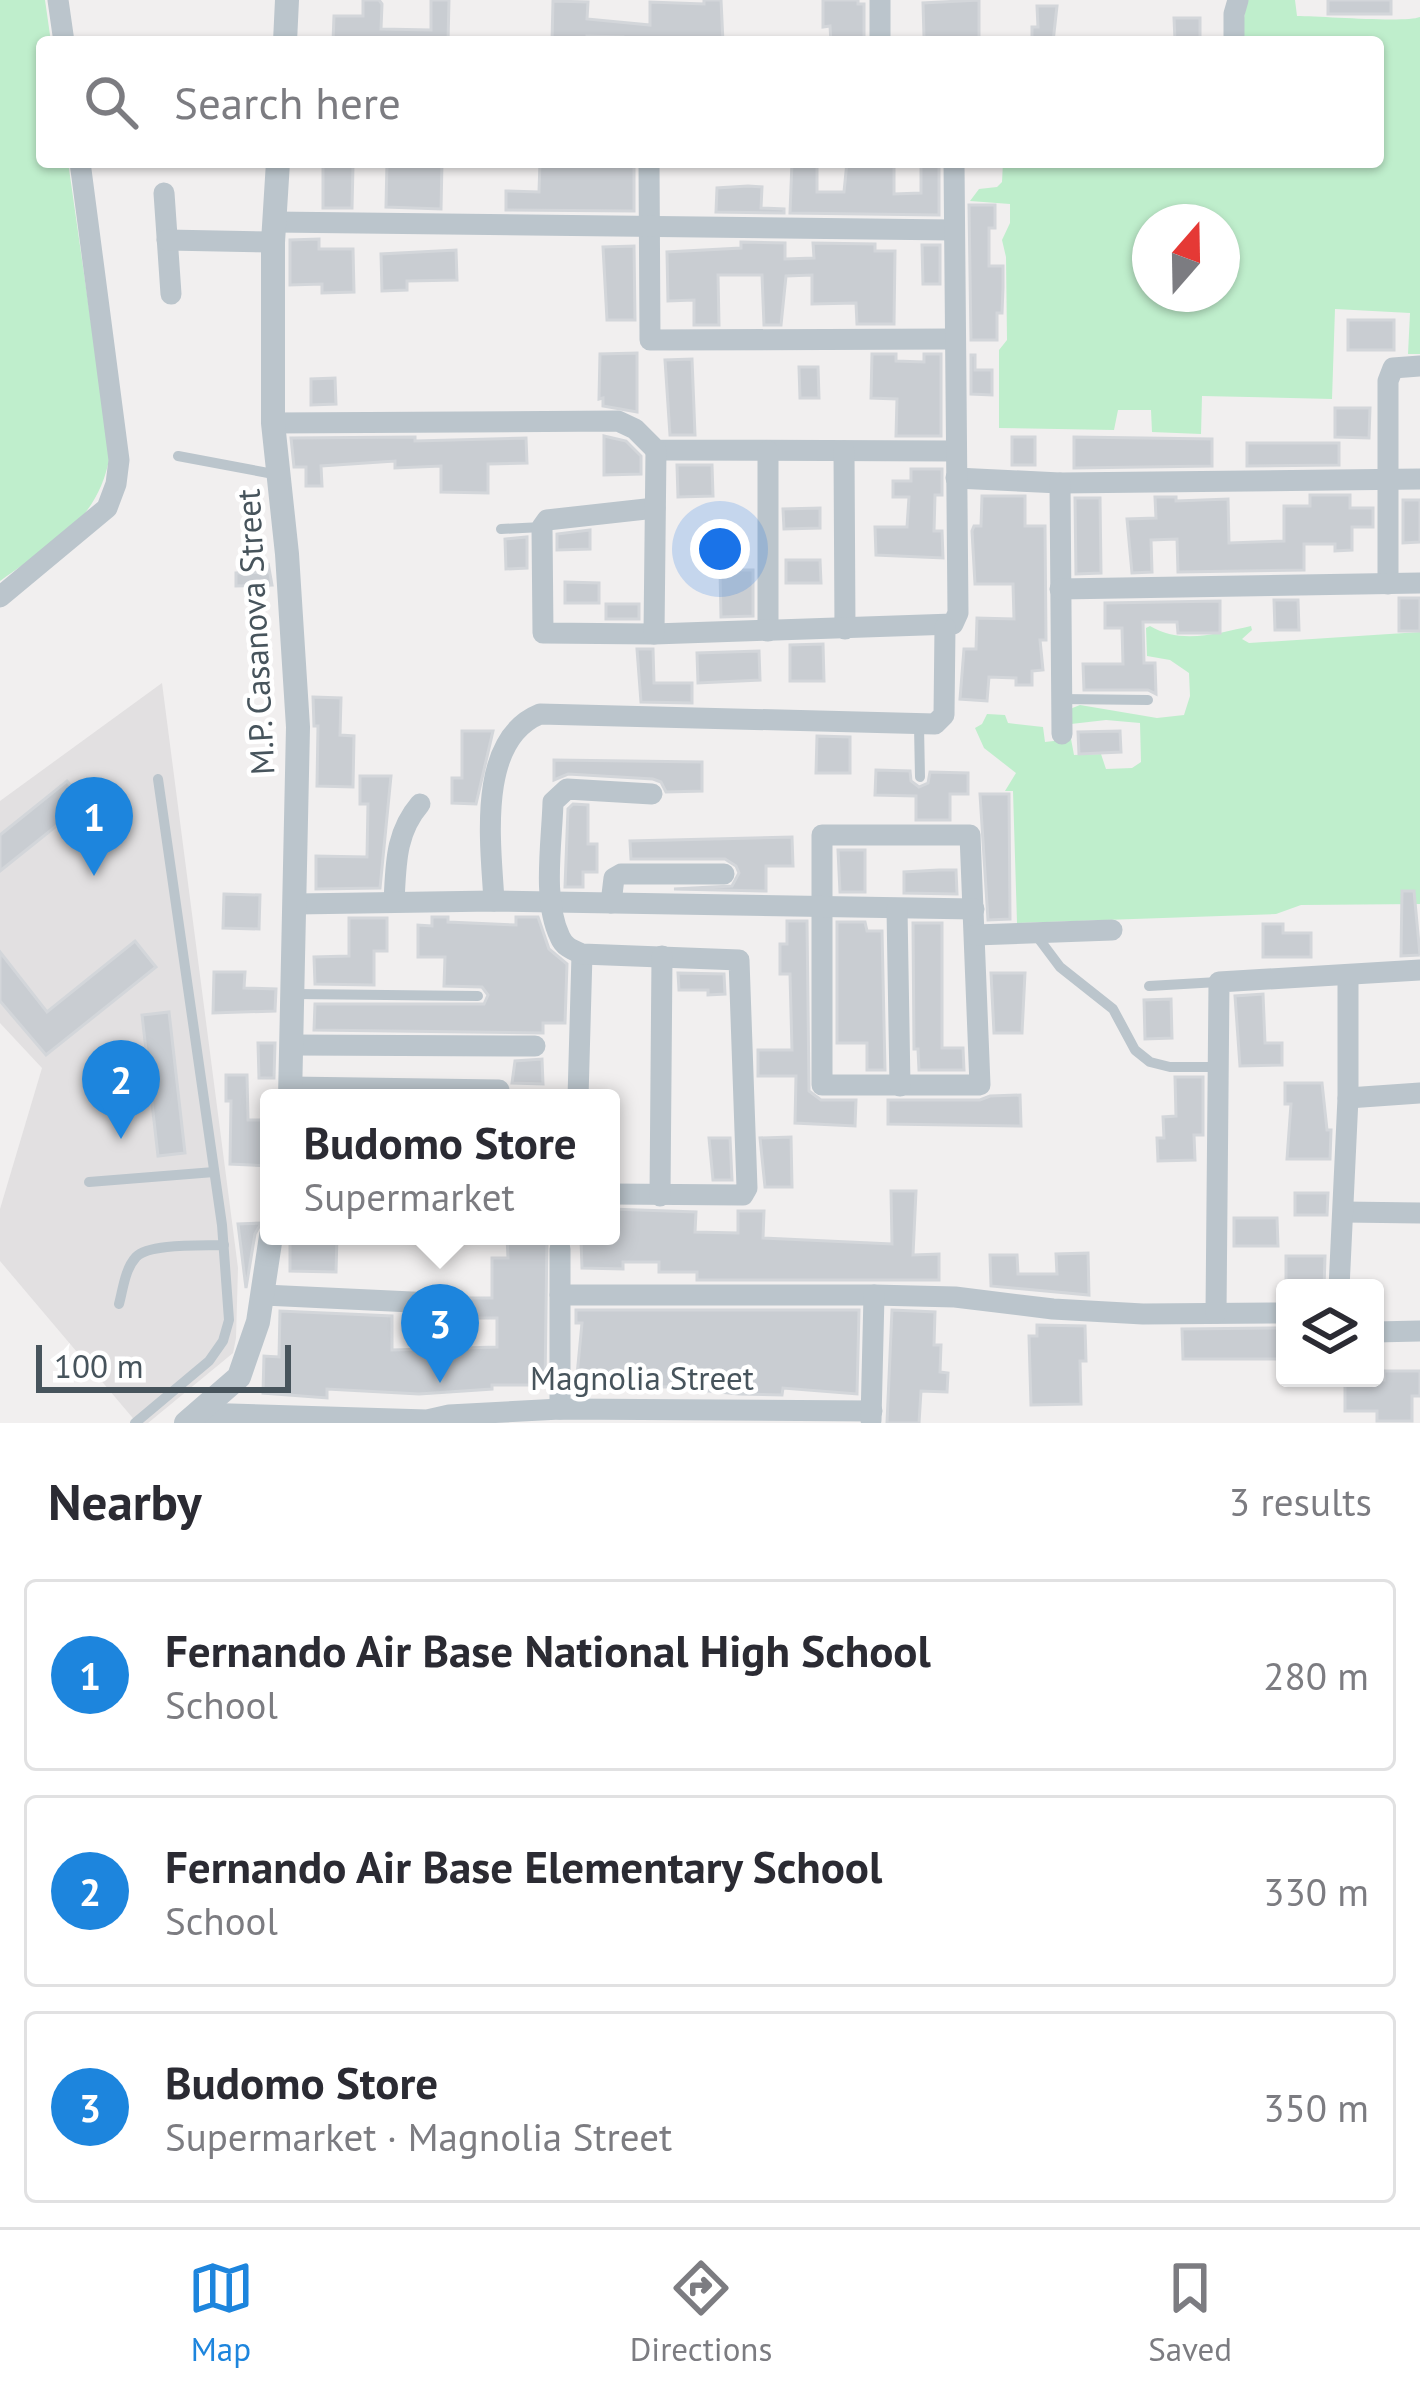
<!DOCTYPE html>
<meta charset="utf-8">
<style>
body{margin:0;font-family:"PT Sans",sans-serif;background:#f2f2f3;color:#2b2b33}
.controls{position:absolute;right:36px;bottom:36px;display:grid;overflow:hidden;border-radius:12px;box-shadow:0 3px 9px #0004}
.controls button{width:108px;height:108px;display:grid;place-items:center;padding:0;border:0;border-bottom:3px solid #e1e1e2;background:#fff;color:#2b2b33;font:60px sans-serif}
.compass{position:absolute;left:1132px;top:204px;width:108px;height:108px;border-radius:50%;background:#fff;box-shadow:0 3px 9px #0004;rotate:20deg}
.scale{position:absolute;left:36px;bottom:30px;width:255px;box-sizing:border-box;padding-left:12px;border:6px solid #47545c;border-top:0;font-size:33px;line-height:42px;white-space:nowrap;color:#47545c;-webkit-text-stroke:9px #fff;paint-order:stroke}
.you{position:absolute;left:720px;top:549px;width:42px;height:42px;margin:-30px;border:9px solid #fff;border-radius:50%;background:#1a73e8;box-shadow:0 0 0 18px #1a73e833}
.badge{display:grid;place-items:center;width:78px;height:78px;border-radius:50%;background:#1d85dd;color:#fff;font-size:39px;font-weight:700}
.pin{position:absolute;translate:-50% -99px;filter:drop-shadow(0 3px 6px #0008)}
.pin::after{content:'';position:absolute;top:63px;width:42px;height:36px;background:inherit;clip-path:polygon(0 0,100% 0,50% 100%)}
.popup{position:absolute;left:260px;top:1089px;width:360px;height:156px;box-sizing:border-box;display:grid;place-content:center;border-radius:12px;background:#fff;filter:drop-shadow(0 3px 9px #0005);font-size:39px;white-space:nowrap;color:#7c7c81}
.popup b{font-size:45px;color:#2b2b33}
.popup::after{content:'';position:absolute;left:50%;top:100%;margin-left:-24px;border:24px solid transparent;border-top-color:#fff}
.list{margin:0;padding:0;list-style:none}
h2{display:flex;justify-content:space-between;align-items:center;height:156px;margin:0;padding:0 48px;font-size:51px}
h2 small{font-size:39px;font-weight:400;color:#7c7c81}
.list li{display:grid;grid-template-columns:78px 1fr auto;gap:36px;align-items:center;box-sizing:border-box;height:192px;margin:0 24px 24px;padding:0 24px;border:3px solid #e1e1e2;border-radius:12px}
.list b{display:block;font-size:45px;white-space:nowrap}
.list p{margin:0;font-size:39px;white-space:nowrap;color:#7c7c81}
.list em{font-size:39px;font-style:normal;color:#7c7c81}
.icon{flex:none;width:66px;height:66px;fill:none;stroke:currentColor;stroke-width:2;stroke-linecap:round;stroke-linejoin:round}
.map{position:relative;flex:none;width:1420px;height:1423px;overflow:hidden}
.search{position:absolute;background:#fff;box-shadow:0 3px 9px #0004;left:36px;right:36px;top:36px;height:132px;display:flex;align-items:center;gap:30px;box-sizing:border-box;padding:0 42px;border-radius:12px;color:#7c7c81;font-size:45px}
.sheet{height:804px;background:#fff}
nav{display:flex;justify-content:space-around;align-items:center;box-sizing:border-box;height:168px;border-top:3px solid #e1e1e2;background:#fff;font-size:33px;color:#7c7c81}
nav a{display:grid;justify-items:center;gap:6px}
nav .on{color:#1d85dd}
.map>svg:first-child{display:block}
</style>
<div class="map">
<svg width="1420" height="1423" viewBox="0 0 1420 1423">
<rect width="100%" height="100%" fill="#f1efef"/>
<polygon fill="#e2e0e1" points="162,683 238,1268 236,1338 233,1353 148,1423 137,1423 0,1261 0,1209 42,1068 0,1023 0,801"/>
<g fill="#bfeecc" fill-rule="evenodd">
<path d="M0,0H45L51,42H42V162H68L110,455C98,523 52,543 0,581Z"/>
<path d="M1247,0H1295L1297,16C1321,16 1405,23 1420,17V354H1408L1410,313L1335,309L1332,399L1202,396L1201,434L1152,432L1151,410H1118L1114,430L999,428V350L1007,340L1006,257L1002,240L1010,223V204L970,201L979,189L997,187L1002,182L1003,162H1378V42H1284L1283,38L1240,42ZM1150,222H1222V294H1150Z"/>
<path d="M1150,626C1181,645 1219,633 1251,626L1252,630L1242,639L1249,643L1420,632V904L1301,905L1276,914L1017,923L1013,791H1005L1016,773L984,748L975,728L982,724L987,714L1005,715L1008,723L1043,727L1045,742L1071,739L1074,755L1101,754L1106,769L1132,768L1141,762L1140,723L1106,720L1071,724L1070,709L1080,705L1157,718L1184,715L1190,696L1189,673L1170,660L1147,656L1146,628Z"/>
</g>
<g fill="#c9cdd2" stroke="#d3d6da" stroke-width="3">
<polygon points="363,0 379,0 382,4 381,29 431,30 431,0 449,0 448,42 333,42 334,16 363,16"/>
<polygon points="704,0 721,0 723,42 623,42 623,37 587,36 587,42 552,42 553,1 588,2 587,19 650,25 650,2 704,4"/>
<polygon points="823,0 858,0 858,4 864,4 864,42 831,42 830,26 823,27"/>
<polygon points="979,0 979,40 924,37 923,3"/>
<rect x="1328" y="0" width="63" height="14"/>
<polygon points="1037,6 1057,6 1053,42 1032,42 1032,27 1038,27"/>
<polygon points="1174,18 1200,18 1200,40 1175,40"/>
<polygon points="387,162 442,162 441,209 386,207"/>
<polygon points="540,162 596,166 596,162 634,162 634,211 506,210 506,191 539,192"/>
<polygon points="792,162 817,162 817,192 844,192 847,162 894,162 894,194 921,193 921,162 939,162 939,215 790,213"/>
<polygon points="323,166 353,166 352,208 323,208"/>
<polygon points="748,186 762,187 761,208 784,209 784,213 716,212 717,188"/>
<polygon points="969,205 995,205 995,228 989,228 989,266 1003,266 1003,288 1002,313 997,313 997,340 971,340"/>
<polygon points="319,239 319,249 353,249 354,292 322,293 322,284 290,285 290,240"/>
<polygon points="741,242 785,243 785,259 814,258 813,243 875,244 875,251 895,251 894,324 857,324 856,303 812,304 812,275 786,276 781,325 764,325 762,275 718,275 719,325 694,325 694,300 668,301 667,252 741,248"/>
<polygon points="922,245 940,245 940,284 923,284"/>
<polygon points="634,246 635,320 607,320 603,247"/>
<polygon points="456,250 457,280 407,281 407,290 382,291 381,254"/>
<rect x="1348" y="320" width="46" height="30"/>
<polygon points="637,353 637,412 603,406 603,398 599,399 600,354"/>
<polygon points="872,354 896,354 896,361 924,362 924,354 941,354 941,436 896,436 897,399 871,398"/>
<polygon points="971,355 975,355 975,370 992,370 992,395 971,394"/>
<polygon points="692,359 695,435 670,435 665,360"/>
<polygon points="799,367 818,367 819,398 800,398"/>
<polygon points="335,378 336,404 311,405 311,379"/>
<polygon points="1335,408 1370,408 1369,438 1335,437"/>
<polygon points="604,436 626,441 641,456 641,474 604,475"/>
<polygon points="415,437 415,441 526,438 527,463 488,464 488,493 441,492 441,466 395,468 395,461 321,466 322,486 306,486 306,467 294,467 291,438"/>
<rect x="1012" y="437" width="23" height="28"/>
<polygon points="1074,437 1212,439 1212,466 1074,468"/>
<polygon points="1247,443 1339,443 1339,465 1247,466"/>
<polygon points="677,465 712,465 713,496 678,497"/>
<polygon points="911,469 942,469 942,495 935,495 934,531 942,531 943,558 876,555 875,527 907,527 909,497 893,497 893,481 911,481"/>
<polygon points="1310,495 1350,495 1350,508 1373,508 1373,527 1352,527 1352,550 1335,551 1335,544 1304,544 1304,570 1178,572 1177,539 1151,540 1152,572 1132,573 1127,519 1156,518 1155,497 1176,497 1176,501 1228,499 1229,543 1284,541 1284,506 1310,506"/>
<polygon points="982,496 1025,496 1025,526 1045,526 1046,640 1040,640 1043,670 1032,671 1032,685 1016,685 1016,678 989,677 987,701 960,699 964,649 976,649 977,618 1014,619 1013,584 975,584 972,531 974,526 981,526"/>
<polygon points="1075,498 1100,498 1101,573 1076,574"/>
<polygon points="1403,500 1420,500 1420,542 1403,543"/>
<polygon points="820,508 820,528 784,529 783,509"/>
<polygon points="590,530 590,549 557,550 557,534"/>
<polygon points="527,537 527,568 506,569 505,539"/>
<polygon points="786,560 820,560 821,583 786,583"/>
<polygon points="268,563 272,585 236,586 236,573 268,572"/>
<polygon points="720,570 753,570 753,616 721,617"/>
<polygon points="565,582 599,583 599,603 565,603"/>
<rect x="1399" y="598" width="21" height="33"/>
<polygon points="1274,600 1298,600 1299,630 1275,630"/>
<polygon points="1220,601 1220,633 1178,633 1177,622 1143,622 1144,663 1155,663 1156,694 1148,690 1084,690 1083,664 1123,664 1122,628 1105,628 1105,603"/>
<rect x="606" y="604" width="33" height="15"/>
<polygon points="823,644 824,681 790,681 790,645"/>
<polygon points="637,649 653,649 654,683 692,683 692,703 641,702"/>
<polygon points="759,651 760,680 698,683 697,653"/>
<polygon points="313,697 341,698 340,735 354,736 353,787 317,786 318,726 314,726"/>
<polygon points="462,731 493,731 476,804 452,803 452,778 462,778"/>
<polygon points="1120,731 1121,752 1079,754 1078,732"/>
<polygon points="817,736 850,737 850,773 816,773"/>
<polygon points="554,760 702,762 702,791 666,792 661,782 653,779 568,774 554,780"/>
<polygon points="876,770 910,771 911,781 919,787 928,783 930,772 968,773 968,794 950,794 950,820 916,820 916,796 875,795"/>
<polygon points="360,776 391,776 380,888 316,889 316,856 367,857 368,804 360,804"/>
<polygon points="67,781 85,803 0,871 0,835"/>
<polygon points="980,794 1009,794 1010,919 988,920"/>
<polygon points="573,804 588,805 588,844 597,844 597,872 583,872 583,887 565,887 568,809"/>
<polygon points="792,837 793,866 766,866 766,891 674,889 732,886 739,873 736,866 725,859 631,859 630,841"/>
<polygon points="838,850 865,850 865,892 840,892"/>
<polygon points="939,870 956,870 957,894 904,893 904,872"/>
<polygon points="1402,891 1414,891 1420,955 1401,956"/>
<polygon points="224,894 260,895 259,929 223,928"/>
<polygon points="432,917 448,917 448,922 516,925 516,917 538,917 549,949 567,964 565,1023 543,1023 543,1033 314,1030 315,1004 484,1004 488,995 482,987 444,986 445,957 418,957 418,925 432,926"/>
<polygon points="349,918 387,918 387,951 374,951 374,985 315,984 314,957 349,956"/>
<polygon points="787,921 807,921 809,1091 821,1100 856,1100 855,1126 795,1123 796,1076 758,1076 758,1050 792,1050 790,974 780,974 780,944 787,944"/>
<polygon points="837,922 865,922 867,931 882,931 885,1070 867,1070 867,1043 837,1043"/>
<polygon points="913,923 942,923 942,1048 963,1048 964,1070 919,1070 918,1049 914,1049"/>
<polygon points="1263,924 1283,924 1283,933 1311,933 1311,957 1263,957"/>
<polygon points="135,941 156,967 46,1055 0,1001 0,952 47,1012"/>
<polygon points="214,972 245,972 244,988 276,989 275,1011 213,1013"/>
<polygon points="678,973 724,974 725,994 708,995 708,990 679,990"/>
<polygon points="991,973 1025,973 1022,1033 994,1033"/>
<polygon points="1263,994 1265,1043 1282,1043 1282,1065 1240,1066 1235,996"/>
<polygon points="1171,999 1172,1038 1145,1039 1144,1000"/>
<polygon points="169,1012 185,1153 158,1156 142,1015"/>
<polygon points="258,1043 275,1043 274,1078 259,1078"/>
<polygon points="542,1059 543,1084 512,1083 515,1061"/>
<polygon points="226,1075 247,1075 248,1120 269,1120 269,1166 230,1164 231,1101 226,1101"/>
<polygon points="1175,1077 1203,1077 1203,1135 1194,1135 1195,1160 1158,1161 1157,1138 1164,1138 1163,1117 1176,1116"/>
<polygon points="1285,1083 1322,1083 1327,1130 1331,1130 1330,1159 1287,1159 1291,1104 1285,1104"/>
<polygon points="1020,1095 1021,1126 888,1124 888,1100 980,1100 990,1096"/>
<polygon points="791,1137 792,1187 765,1187 760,1138"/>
<polygon points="709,1138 730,1138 732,1180 713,1180"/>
<polygon points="891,1191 916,1191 913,1255 939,1254 939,1280 697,1280 697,1272 659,1272 659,1262 623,1262 623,1269 582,1268 581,1239 611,1239 611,1209 696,1212 695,1232 738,1233 738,1211 764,1211 763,1238 892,1244"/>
<polygon points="1295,1193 1328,1193 1327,1215 1295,1215"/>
<polygon points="1234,1218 1277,1218 1278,1246 1234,1246"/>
<polygon points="261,1223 255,1234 246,1288 238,1224"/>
<polygon points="290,1236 337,1236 336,1272 290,1271"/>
<polygon points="507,1236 547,1236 545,1385 492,1385 492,1389 419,1394 327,1389 327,1398 263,1393 264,1356 279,1357 280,1311 392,1316 392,1350 497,1347 497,1318 459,1318 467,1311 467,1298 492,1298 492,1258 508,1258"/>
<polygon points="1088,1253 1089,1295 991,1286 990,1255 1017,1255 1018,1274 1057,1274 1056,1254"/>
<polygon points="1286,1256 1325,1256 1324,1288 1286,1288"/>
<polygon points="576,1310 859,1310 857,1394 783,1388 782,1395 739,1394 669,1387 576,1386 582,1323 576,1323"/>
<polygon points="892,1310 935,1312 934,1345 941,1345 940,1372 948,1373 947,1392 921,1391 919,1423 887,1423"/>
<polygon points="1037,1325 1085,1326 1086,1361 1080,1361 1081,1404 1031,1405 1029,1336 1037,1336"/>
<polygon points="1278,1328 1278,1359 1183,1359 1182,1329"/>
<polygon points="1384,1371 1420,1371 1420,1396 1412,1396 1412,1421 1377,1421 1377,1411 1345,1411 1345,1380 1384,1380"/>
</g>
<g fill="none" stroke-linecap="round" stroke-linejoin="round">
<g stroke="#bbc5cc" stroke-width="10">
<polyline points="178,456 279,475"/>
<polyline points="501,529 542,527"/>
<polyline points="1061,699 1148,700"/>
<polyline points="919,726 920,777"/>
<polyline points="1036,935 1060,967 1113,1009 1135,1050 1150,1062 1170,1067 1216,1067"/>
<polyline points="1149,986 1218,982"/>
<polyline points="294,994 478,996"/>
<polyline points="89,1182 214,1172"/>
<path d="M119,1304C123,1289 125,1269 136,1257C149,1243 204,1246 224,1245"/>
<polyline points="1325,1378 1325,1379"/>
<polyline points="135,1423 209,1361 223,1341 229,1320 222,1225 158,779"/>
</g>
<g stroke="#bbc5cc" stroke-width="21">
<polyline points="58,0 64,42"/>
<polyline points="880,0 880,42"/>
<polyline points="1234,42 1234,14 1238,0"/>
<polyline points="649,162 650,340 954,339"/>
<polyline points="164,193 171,294"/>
<polyline points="274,222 953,230"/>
<polyline points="167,240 273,242"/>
<polyline points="273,423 618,421 635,429 656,450 954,451"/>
<polyline points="768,451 768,631"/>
<polyline points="844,451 845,629"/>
<polyline points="956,478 1060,483 1420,479"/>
<polyline points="1060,483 1062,734"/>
<polyline points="655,508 547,520 542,527 543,633 654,634 953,624 958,613 954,162"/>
<polyline points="1388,584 1388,381 1393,368 1420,366"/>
<polyline points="1060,589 1420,583"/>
<polyline points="0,597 107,508 116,484 119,460 80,162"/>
<polyline points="654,634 656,450"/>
<polygon points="822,835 970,835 980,1085 822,1085"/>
<path d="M494,901C491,846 476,740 540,714L935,724L944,715L945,627"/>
<path d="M394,902C396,865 395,833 420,804"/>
<polyline points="611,903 614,878 621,874 724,874"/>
<polyline points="296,904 494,901 974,909"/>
<polyline points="897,909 900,1086"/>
<polyline points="975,935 1112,930"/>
<polyline points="293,1045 535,1046"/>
<polyline points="291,1087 499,1090"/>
<polyline points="578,1098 582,954"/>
<polyline points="1348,1098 1420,1093"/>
<path d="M611,1194L743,1195L747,1188L739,960L582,954C573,950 564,947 560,937C542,900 552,842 553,802L567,789L652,794"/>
<polyline points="660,1196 662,956"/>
<polyline points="1344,1212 1420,1213"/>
<polyline points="1339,1288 1348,1098 1348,975"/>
<polyline points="264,1295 454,1304"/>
<polyline points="560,1295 874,1295 955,1297 1053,1309 1143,1314 1285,1313"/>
<polyline points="1216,1313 1219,982 1420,970"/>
<polyline points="1375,1332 1420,1331"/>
<polyline points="560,1409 560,1249"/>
<polyline points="198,1413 427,1420 449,1415 560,1409 872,1411"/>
<polyline points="871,1420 874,1295"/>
</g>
<g stroke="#bbc5cc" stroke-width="24">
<polyline points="285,42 287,0"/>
<polyline points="278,162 273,242 273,423 287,554 298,727 290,1098"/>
<polyline points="186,1423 239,1377 258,1322 271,1236"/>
</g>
</g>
<g text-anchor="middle" stroke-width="9" stroke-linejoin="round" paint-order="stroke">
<g font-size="33" fill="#47545c" stroke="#fff">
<text transform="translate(255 632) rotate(-93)" y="12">M.P. Casanova Street</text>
<text x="642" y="1390">Magnolia Street</text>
</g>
</g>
</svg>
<div class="controls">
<button><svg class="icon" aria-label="layers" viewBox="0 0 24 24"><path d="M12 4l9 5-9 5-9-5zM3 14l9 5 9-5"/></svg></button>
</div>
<svg class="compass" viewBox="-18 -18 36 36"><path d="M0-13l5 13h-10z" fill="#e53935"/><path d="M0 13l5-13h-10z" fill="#7c7c81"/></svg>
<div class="scale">100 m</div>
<div class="you"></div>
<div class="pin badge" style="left:94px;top:876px">1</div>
<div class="pin badge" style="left:121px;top:1139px">2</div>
<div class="pin badge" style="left:440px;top:1383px">3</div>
<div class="popup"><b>Budomo Store</b>Supermarket</div>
<div class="search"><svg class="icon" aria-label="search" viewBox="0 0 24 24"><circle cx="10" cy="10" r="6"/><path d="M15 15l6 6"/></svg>Search here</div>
</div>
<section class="sheet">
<h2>Nearby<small>3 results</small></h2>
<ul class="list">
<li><span class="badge">1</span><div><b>Fernando Air Base National High School</b><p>School</p></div><em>280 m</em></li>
<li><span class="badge">2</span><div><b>Fernando Air Base Elementary School</b><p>School</p></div><em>330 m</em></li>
<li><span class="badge">3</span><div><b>Budomo Store</b><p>Supermarket · Magnolia Street</p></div><em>350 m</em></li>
</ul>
</section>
<nav>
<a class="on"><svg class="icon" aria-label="map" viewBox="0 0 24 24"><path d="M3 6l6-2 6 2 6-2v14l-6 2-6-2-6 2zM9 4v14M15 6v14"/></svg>Map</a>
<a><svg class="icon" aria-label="directions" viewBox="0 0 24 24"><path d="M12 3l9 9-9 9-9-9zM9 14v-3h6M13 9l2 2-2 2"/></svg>Directions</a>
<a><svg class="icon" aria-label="saved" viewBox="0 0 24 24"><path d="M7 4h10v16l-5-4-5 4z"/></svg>Saved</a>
</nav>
